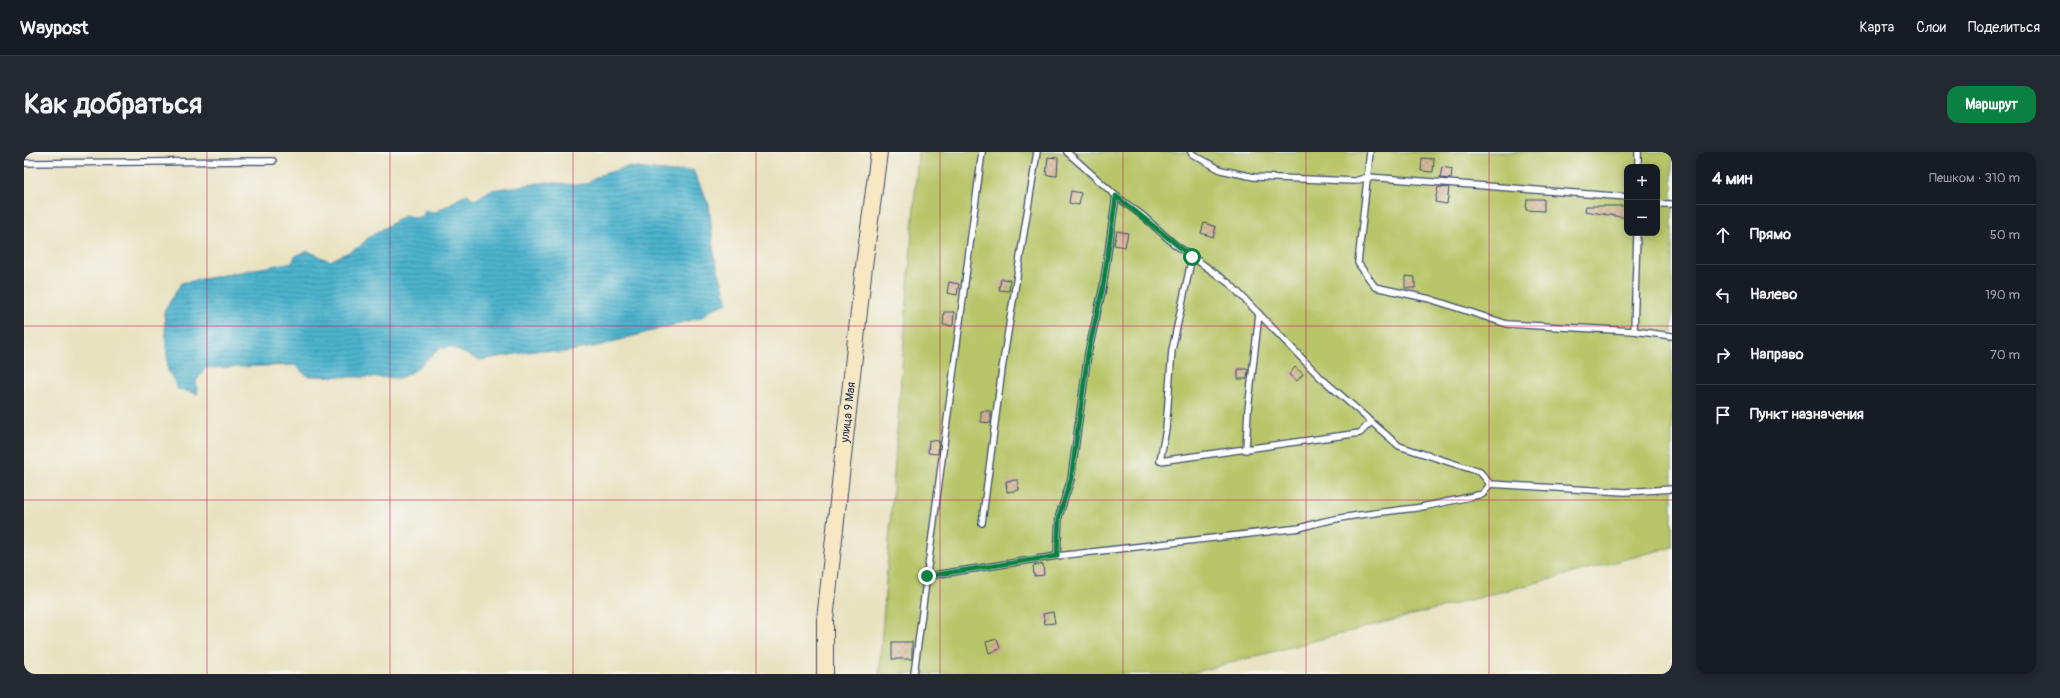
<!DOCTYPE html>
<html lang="ru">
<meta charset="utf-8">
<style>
body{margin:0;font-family:Pangolin,sans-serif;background:#242831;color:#f1f3f6}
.controls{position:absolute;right:12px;top:12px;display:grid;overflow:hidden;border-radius:8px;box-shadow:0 2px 10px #0003}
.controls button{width:36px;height:36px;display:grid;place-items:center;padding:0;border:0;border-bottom:1px solid #363941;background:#171b24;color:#f1f3f6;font:20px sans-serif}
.stop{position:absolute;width:12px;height:12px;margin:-9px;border:3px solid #0b8043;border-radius:50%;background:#fff}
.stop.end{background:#0b8043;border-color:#fff;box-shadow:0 1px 4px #0008}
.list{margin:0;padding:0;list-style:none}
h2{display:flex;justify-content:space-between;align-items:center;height:52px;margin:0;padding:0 16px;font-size:17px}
h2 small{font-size:13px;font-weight:400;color:#9ea1a6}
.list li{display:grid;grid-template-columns:26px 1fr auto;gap:12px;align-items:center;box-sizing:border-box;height:60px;padding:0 16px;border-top:1px solid #363941}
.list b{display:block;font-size:15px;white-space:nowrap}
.list em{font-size:13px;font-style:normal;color:#9ea1a6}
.icon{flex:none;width:22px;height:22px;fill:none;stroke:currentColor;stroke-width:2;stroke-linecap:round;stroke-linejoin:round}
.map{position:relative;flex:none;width:1648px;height:522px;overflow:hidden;border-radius:12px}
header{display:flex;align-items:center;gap:24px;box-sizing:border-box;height:56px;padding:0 20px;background:#171b24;border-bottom:1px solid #363941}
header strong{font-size:19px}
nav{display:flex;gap:22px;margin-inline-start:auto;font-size:14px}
.intro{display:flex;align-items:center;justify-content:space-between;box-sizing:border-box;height:96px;padding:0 24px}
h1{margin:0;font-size:28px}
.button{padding:10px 18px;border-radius:12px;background:#0b8043;color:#fff;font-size:14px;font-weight:700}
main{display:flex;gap:24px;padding:0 24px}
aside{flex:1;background:#171b24;border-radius:12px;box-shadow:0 2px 10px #0003}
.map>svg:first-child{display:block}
</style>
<header>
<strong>Waypost</strong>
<nav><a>Карта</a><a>Слои</a><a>Поделиться</a></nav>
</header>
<div class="intro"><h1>Как добраться</h1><a class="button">Маршрут</a></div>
<main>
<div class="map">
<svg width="1648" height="522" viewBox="0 0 1648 522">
<defs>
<pattern id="water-rules" width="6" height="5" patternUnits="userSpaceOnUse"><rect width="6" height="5" fill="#4eb4cd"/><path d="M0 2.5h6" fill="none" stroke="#4093aa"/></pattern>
<pattern id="building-cross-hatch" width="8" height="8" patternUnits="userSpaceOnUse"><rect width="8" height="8" fill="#d6b191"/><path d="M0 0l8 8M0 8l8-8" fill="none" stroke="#ad907a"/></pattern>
</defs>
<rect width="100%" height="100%" fill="#f6f6f2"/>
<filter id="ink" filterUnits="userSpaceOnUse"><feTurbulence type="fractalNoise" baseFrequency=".025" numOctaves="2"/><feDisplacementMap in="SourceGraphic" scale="8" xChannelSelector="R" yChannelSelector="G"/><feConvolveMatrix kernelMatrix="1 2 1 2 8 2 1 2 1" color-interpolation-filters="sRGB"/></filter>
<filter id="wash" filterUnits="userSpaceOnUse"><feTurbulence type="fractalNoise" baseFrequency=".012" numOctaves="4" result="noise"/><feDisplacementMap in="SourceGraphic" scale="16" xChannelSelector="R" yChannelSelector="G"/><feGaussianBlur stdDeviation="0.9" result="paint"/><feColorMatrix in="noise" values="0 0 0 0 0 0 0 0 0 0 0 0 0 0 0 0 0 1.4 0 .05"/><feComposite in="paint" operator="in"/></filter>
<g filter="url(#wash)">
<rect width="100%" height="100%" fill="#e9e2c1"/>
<path fill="#b8c567" stroke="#6a7a62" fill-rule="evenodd" d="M894,0H1648V395L1164,522H855ZM1603,15H1633V81H1603Z"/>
<polygon fill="url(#water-rules)" stroke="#347296" points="604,15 649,20 669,18 685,53 690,104 704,151 688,157 678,165 574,194 535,201 517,198 456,208 426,195 414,197 391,218 376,226 283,224 271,213 182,216 172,229 174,242 154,237 144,218 140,160 157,131 269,110 271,104 284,99 306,109 335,95 344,86 381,63 391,66 399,64 401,58 410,61 443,42 451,48 467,38 523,30 550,33 562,32 576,23"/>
<g id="blocks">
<g fill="url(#building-cross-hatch)">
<polygon points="1024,5 1034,6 1033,24 1022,23"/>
<polygon points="1398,6 1410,7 1409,20 1397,19"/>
<polygon points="1418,15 1428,17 1427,27 1416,26"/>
<polygon points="1414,35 1425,36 1423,52 1411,50"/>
<polygon points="1047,39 1057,41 1055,53 1045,51"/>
<polygon points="1503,47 1520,47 1520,59 1502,58"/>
<polygon points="1562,54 1603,54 1603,66 1561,59"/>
<polygon points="1180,71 1192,75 1189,85 1177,81"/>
<polygon points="1093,79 1104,81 1101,95 1090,93"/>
<polygon points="1381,124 1391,125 1391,136 1381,136"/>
<polygon points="977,127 986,128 985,139 975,138"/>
<polygon points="925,130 935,132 933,143 923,141"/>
<polygon points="920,160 930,160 929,174 919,173"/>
<polygon points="1271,215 1279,222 1273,229 1265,223"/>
<polygon points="1214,217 1224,217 1223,227 1214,227"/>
<polygon points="957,259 967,259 967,271 957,270"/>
<polygon points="905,288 915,289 914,302 904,301"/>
<polygon points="994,328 995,338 983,340 982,329"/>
<polygon points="1019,412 1020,423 1010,424 1009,414"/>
<polygon points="1029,460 1031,471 1021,472 1019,462"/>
<polygon points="973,487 976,497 965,501 962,490"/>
<rect x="868" y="490" width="20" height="17"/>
</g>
</g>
</g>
<g filter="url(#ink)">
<use href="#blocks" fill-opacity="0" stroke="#3a4a6d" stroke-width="1"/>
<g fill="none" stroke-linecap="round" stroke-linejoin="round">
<g stroke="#3a4a6d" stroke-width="8">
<g id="lane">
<polyline points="1043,0 1092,44 1119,64 1149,91 1206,132 1296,225 1375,294 1456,320 1466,332 1601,340 1648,337"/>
<polyline points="1167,0 1168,2 1197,18 1230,25 1331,29 1344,25 1603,45"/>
<polyline points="1346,0 1334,111 1351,135 1406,147 1483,172 1610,179 1648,184"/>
<polyline points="0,11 249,9"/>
<polyline points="1614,15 1614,0"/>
<polyline points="1633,52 1648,52"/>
<polyline points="1168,105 1148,198 1142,277 1136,309 1336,281 1347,270"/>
<polyline points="1610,179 1613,81"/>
<polyline points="1222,298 1224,258 1235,162"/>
<polyline points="958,371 978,217 1013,0"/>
<polyline points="1033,404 1035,364 1047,327 1064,201 1079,135 1092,44"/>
<path d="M903,424L1033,404L1276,376C1313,364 1353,361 1392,356C1414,352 1436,347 1459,342L1466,332"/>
<polyline points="890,522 958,0"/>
</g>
</g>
<g stroke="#3a4a6d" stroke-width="18">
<g id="secondary">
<path id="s1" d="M801,522V468L840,114L855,0"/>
</g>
</g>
<use href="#lane" stroke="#fff" stroke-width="5.5"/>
<use href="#secondary" stroke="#f7e8c3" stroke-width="16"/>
</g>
</g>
<g fill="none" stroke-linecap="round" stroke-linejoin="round" filter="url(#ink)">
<polyline stroke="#0b8043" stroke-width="5" points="903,424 1033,404 1035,364 1047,327 1064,201 1079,135 1092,44 1168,105"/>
</g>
<path fill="none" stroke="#c2185b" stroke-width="1" stroke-opacity="0.55" d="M183,0V522M366,0V522M549,0V522M732,0V522M916,0V522M1099,0V522M1282,0V522M1465,0V522M0,174H1648M0,348H1648"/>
<g text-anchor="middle" stroke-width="3" stroke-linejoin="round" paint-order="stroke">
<g font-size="12" fill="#1b2f5e" stroke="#f6f6f2">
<text dy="4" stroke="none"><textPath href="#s1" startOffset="263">улица 9 Мая</textPath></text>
</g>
</g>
</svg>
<div class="controls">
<button>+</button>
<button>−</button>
</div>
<div class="stop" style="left:1168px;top:105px"></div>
<div class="stop end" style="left:903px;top:424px"></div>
</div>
<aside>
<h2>4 мин<small>Пешком · 310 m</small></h2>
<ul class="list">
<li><svg class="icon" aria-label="ahead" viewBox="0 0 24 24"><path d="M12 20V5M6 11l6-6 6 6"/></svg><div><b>Прямо</b></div><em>50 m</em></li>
<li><svg class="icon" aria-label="left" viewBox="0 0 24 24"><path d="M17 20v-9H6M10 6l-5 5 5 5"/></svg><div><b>Налево</b></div><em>190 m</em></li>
<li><svg class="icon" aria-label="right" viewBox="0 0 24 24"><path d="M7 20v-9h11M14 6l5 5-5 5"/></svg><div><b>Направо</b></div><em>70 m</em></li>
<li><svg class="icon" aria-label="arrive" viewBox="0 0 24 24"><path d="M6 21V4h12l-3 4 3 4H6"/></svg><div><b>Пункт назначения</b></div></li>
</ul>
</aside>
</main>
